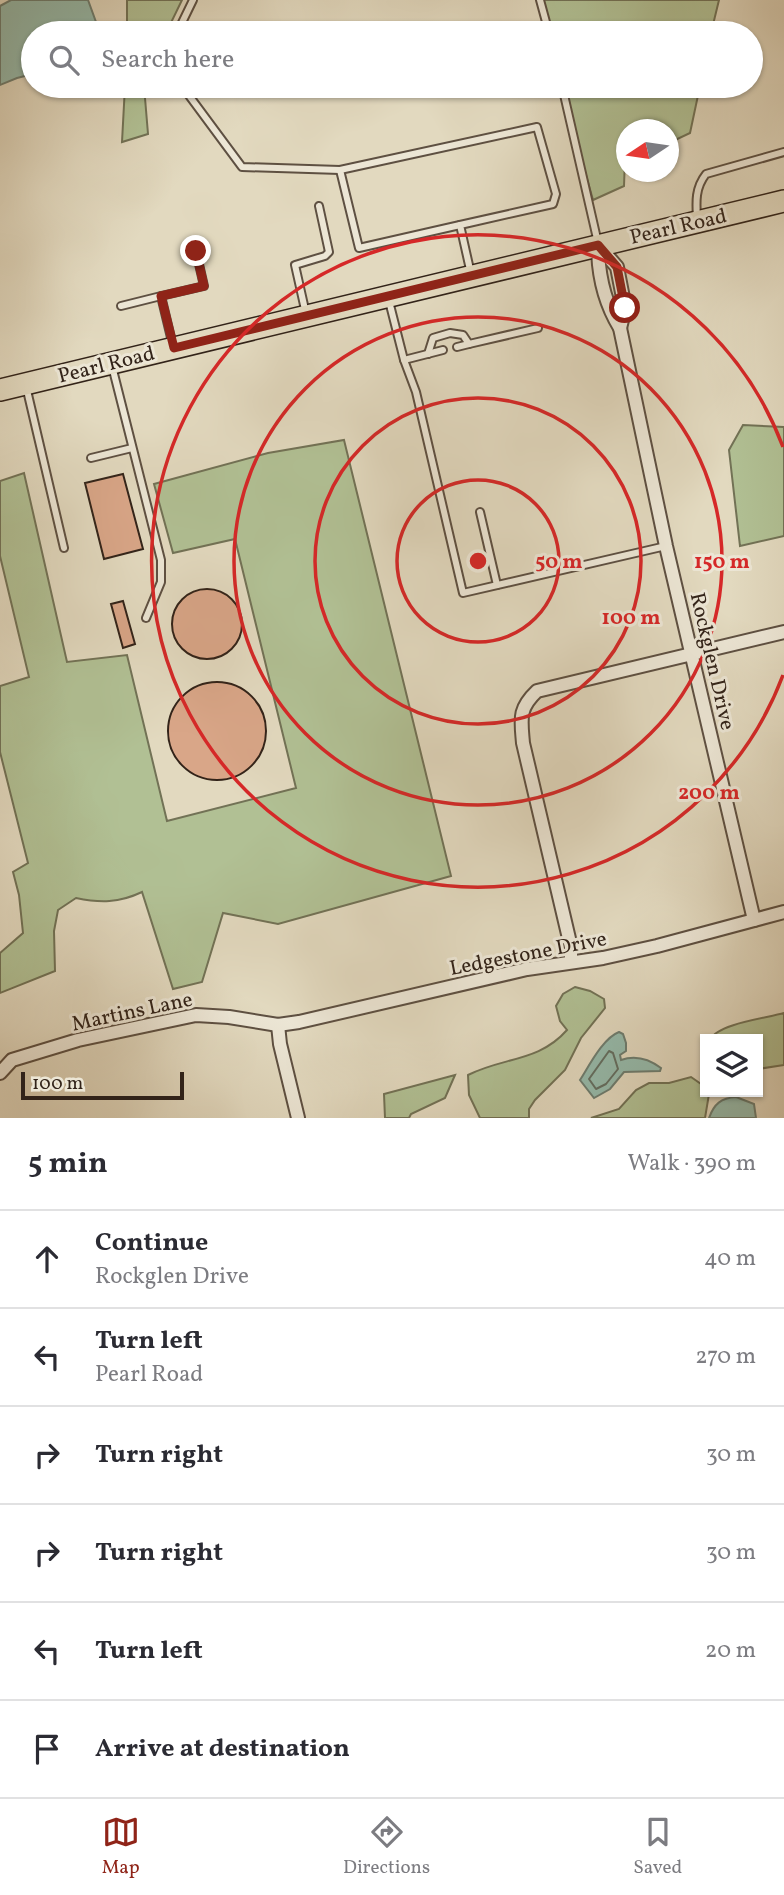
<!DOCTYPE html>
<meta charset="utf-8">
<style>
body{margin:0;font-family:Vollkorn,serif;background:#f2f2f3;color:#2b2b33}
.controls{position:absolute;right:21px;bottom:21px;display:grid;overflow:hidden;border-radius:0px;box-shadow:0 2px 5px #0004}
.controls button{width:63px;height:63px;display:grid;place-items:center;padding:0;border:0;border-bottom:2px solid #e1e1e2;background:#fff;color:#2b2b33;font:35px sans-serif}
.compass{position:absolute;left:616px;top:119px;width:63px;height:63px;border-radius:50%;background:#fff;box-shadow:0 2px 5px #0004;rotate:257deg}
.scale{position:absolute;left:21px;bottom:18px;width:163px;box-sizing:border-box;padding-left:7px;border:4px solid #322319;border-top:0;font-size:19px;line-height:24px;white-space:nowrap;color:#322319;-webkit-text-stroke:5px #ece6d5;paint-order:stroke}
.stop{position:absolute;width:21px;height:21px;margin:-16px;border:5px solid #8f2418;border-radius:50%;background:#fff}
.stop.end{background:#8f2418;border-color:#fff;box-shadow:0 2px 7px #0008}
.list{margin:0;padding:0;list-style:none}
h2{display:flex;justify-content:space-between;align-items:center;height:91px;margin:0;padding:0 28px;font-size:30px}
h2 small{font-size:23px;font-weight:400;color:#7c7c81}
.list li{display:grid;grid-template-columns:46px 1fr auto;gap:21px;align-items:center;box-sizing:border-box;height:98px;padding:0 28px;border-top:2px solid #e1e1e2}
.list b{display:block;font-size:26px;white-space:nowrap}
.list p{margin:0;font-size:23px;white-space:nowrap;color:#7c7c81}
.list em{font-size:23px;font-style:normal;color:#7c7c81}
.icon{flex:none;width:38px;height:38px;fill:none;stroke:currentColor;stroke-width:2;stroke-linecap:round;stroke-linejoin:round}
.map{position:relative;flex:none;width:784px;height:1118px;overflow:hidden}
.search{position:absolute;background:#fff;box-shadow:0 2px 5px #0004;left:21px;right:21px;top:21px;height:77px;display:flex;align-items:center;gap:18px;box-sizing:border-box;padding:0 24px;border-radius:38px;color:#7c7c81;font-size:26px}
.sheet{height:679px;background:#fff}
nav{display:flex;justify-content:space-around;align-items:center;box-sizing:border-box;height:98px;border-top:2px solid #e1e1e2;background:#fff;font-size:19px;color:#7c7c81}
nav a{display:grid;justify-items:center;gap:4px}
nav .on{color:#8f2418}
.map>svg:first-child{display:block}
</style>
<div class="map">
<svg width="784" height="1118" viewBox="0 0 784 1118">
<rect width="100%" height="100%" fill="#e2d9bf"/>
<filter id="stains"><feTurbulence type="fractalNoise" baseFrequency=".00286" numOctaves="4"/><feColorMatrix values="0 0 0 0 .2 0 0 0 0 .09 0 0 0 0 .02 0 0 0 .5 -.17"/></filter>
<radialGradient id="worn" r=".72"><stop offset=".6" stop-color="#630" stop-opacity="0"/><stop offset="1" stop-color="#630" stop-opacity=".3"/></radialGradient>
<g fill="#b1c094" stroke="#727256" stroke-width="2">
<polygon points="127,0 182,0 166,33 127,33"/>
<polygon points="537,0 719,0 711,33 547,33"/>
<polygon points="125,86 144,86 148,134 122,142"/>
<polygon points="561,86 700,86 690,133 669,143 668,130 626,130 624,186 593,200"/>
<polygon points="743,425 784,427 784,536 740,546 729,450"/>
<path d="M344,440L451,876L278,924L223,913L202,982L173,989L142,892C119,903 100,903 76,898L58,910L54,931L55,971L0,993V953L23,933L19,895L13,872L28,863L0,752V686L29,677L0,556V481L24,473L67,662L127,655L167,821L296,788L235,539L173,553L154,484L268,453Z"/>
<path d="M575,987L590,991L604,999L605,1008L581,1038L565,1070L535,1100L529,1109V1118H480L469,1095L468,1075C503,1057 539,1062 567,1030L560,1021L556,1006L563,994Z"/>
<path d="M784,1013V1065L758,1069V1039H711C717,1024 767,1018 784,1013Z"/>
<polygon points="455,1075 445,1098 411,1114 409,1118 385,1118 384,1094"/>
<polygon points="691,1077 701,1084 709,1094 705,1118 591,1118 619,1109 636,1090 649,1083 669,1083"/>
</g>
<g fill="#96bbac" stroke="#6e7e71" stroke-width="2">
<polygon points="11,0 88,0 100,33 33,33 33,74 17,78 0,85 0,6"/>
<path d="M619,1032L623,1034L626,1043V1051L620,1055L621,1060C635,1055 649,1059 661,1068L660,1071L624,1072L610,1089L594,1098L580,1080C589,1066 603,1038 619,1032Z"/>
<path d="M736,1097L754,1104L756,1118H709C714,1104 721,1098 736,1097Z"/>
</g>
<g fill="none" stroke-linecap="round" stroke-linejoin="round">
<polygon stroke="#646f62" stroke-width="2" points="609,1051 613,1053 618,1069 606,1084 596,1089 589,1079"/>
</g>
<g fill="#d9a688" stroke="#322319" stroke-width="2">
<polygon points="123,474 143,549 104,559 85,483"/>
<circle cx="207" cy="624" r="35"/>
<polygon points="123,601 135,644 123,648 111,604"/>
<circle cx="217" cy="731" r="49"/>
</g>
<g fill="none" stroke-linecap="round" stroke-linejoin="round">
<g stroke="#5e5042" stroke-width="10">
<g id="service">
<polyline points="540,0 549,33"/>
<polyline points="177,33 193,0"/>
<polyline points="182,86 242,167 340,170 537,127 556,194 553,204 460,225 471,274"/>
<polyline points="562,86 598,243"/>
<polyline points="340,170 359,248 460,225"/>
<path d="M697,219C696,202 695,188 706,174L784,152"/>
<polyline points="161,296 204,286 196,251"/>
<polyline points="389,301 404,360 416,392 463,593 666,546"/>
<polyline points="121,306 161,296 173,346"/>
<polyline points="306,314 295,265 325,256 329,252 319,206"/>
<polyline points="457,347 469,344"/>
<polyline points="428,354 433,338 450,333 463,335 469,344 538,328"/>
<polyline points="404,360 443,350"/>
<polyline points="112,366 161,560 161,582 146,618"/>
<polyline points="26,386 64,548"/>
<polyline points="91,458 132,448"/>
<polyline points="480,512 497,585"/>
</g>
</g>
<g stroke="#5e5042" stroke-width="16">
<g id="minor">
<path d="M598,245C598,276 604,302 620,328L666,546L754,920"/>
<polyline points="598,245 617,267 625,308 620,328"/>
<path d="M571,961V947L523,743C521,719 518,709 537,691L784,632"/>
<polyline points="278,1025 280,1044 298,1118"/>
<polyline points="0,1073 12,1060 78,1040 196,1015 229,1017 278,1025 299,1022 527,969 603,958 657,946 784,912"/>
</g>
</g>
<g stroke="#322319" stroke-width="24">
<polyline id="primary" points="0,390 784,201"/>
</g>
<use href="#service" stroke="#ece6d5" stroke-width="6"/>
<use href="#minor" stroke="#ece6d5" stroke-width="12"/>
<use href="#primary" stroke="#e2d9bf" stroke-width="21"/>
</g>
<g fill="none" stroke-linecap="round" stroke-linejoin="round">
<polyline stroke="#8f2418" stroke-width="9" points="196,251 204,286 161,296 174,348 598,245 617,267 625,308"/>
</g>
<g fill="none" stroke="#d62828" stroke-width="3.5">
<circle cx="478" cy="561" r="81"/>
<circle cx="478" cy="561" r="163"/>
<circle cx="478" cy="561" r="244"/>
<path d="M783 675A326 326 0 1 1 783 447"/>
</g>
<g text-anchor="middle" stroke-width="6" stroke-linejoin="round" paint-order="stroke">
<g font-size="21" fill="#322319" stroke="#ece6d5">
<text transform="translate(678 226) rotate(-13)" y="7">Pearl Road</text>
<text transform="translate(106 364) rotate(-14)" y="7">Pearl Road</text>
<text transform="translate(713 661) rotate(77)" y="7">Rockglen Drive</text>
<text transform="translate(528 953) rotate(-11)" y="7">Ledgestone Drive</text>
<text transform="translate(132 1011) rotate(-12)" y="7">Martins Lane</text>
</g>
</g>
<circle cx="478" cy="561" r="10" fill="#d62828" stroke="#ece6d5" stroke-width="3.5"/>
<g font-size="21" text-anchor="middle" font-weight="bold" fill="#d62828" stroke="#ece6d5" stroke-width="6" stroke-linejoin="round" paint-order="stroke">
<text x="559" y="568">50 m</text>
<text x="722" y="568">150 m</text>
<text x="631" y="624">100 m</text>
<text x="709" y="799">200 m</text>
</g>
<rect width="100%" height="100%" filter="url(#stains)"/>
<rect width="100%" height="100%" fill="url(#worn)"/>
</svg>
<div class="controls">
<button><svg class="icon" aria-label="layers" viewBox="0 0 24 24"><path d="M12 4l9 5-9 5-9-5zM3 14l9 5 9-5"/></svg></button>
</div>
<svg class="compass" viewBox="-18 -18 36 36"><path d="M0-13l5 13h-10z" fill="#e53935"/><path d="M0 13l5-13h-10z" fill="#7c7c81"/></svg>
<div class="scale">100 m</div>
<div class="stop" style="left:625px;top:308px"></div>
<div class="stop end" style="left:196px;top:251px"></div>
<div class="search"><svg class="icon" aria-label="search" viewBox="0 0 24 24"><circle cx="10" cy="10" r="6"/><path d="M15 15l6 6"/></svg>Search here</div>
</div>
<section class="sheet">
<h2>5 min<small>Walk · 390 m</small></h2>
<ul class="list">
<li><svg class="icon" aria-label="ahead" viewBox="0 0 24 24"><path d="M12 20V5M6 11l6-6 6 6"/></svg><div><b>Continue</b><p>Rockglen Drive</p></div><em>40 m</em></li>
<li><svg class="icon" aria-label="left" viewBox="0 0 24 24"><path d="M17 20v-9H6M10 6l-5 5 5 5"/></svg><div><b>Turn left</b><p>Pearl Road</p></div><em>270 m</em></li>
<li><svg class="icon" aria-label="right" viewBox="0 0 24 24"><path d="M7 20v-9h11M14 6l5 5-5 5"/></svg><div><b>Turn right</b></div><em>30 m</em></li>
<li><svg class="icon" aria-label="right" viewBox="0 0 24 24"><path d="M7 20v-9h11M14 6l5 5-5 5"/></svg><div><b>Turn right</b></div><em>30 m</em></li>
<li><svg class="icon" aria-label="left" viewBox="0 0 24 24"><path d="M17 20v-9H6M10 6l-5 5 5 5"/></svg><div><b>Turn left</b></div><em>20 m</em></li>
<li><svg class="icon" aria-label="arrive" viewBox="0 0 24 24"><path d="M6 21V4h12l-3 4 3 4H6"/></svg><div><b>Arrive at destination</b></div></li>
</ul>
</section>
<nav>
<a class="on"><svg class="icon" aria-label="map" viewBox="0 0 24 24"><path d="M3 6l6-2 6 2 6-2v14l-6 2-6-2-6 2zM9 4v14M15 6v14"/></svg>Map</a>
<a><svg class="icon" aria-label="directions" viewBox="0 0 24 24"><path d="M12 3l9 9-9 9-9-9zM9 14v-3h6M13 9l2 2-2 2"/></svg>Directions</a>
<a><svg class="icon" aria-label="saved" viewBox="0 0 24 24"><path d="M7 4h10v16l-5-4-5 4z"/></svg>Saved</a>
</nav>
